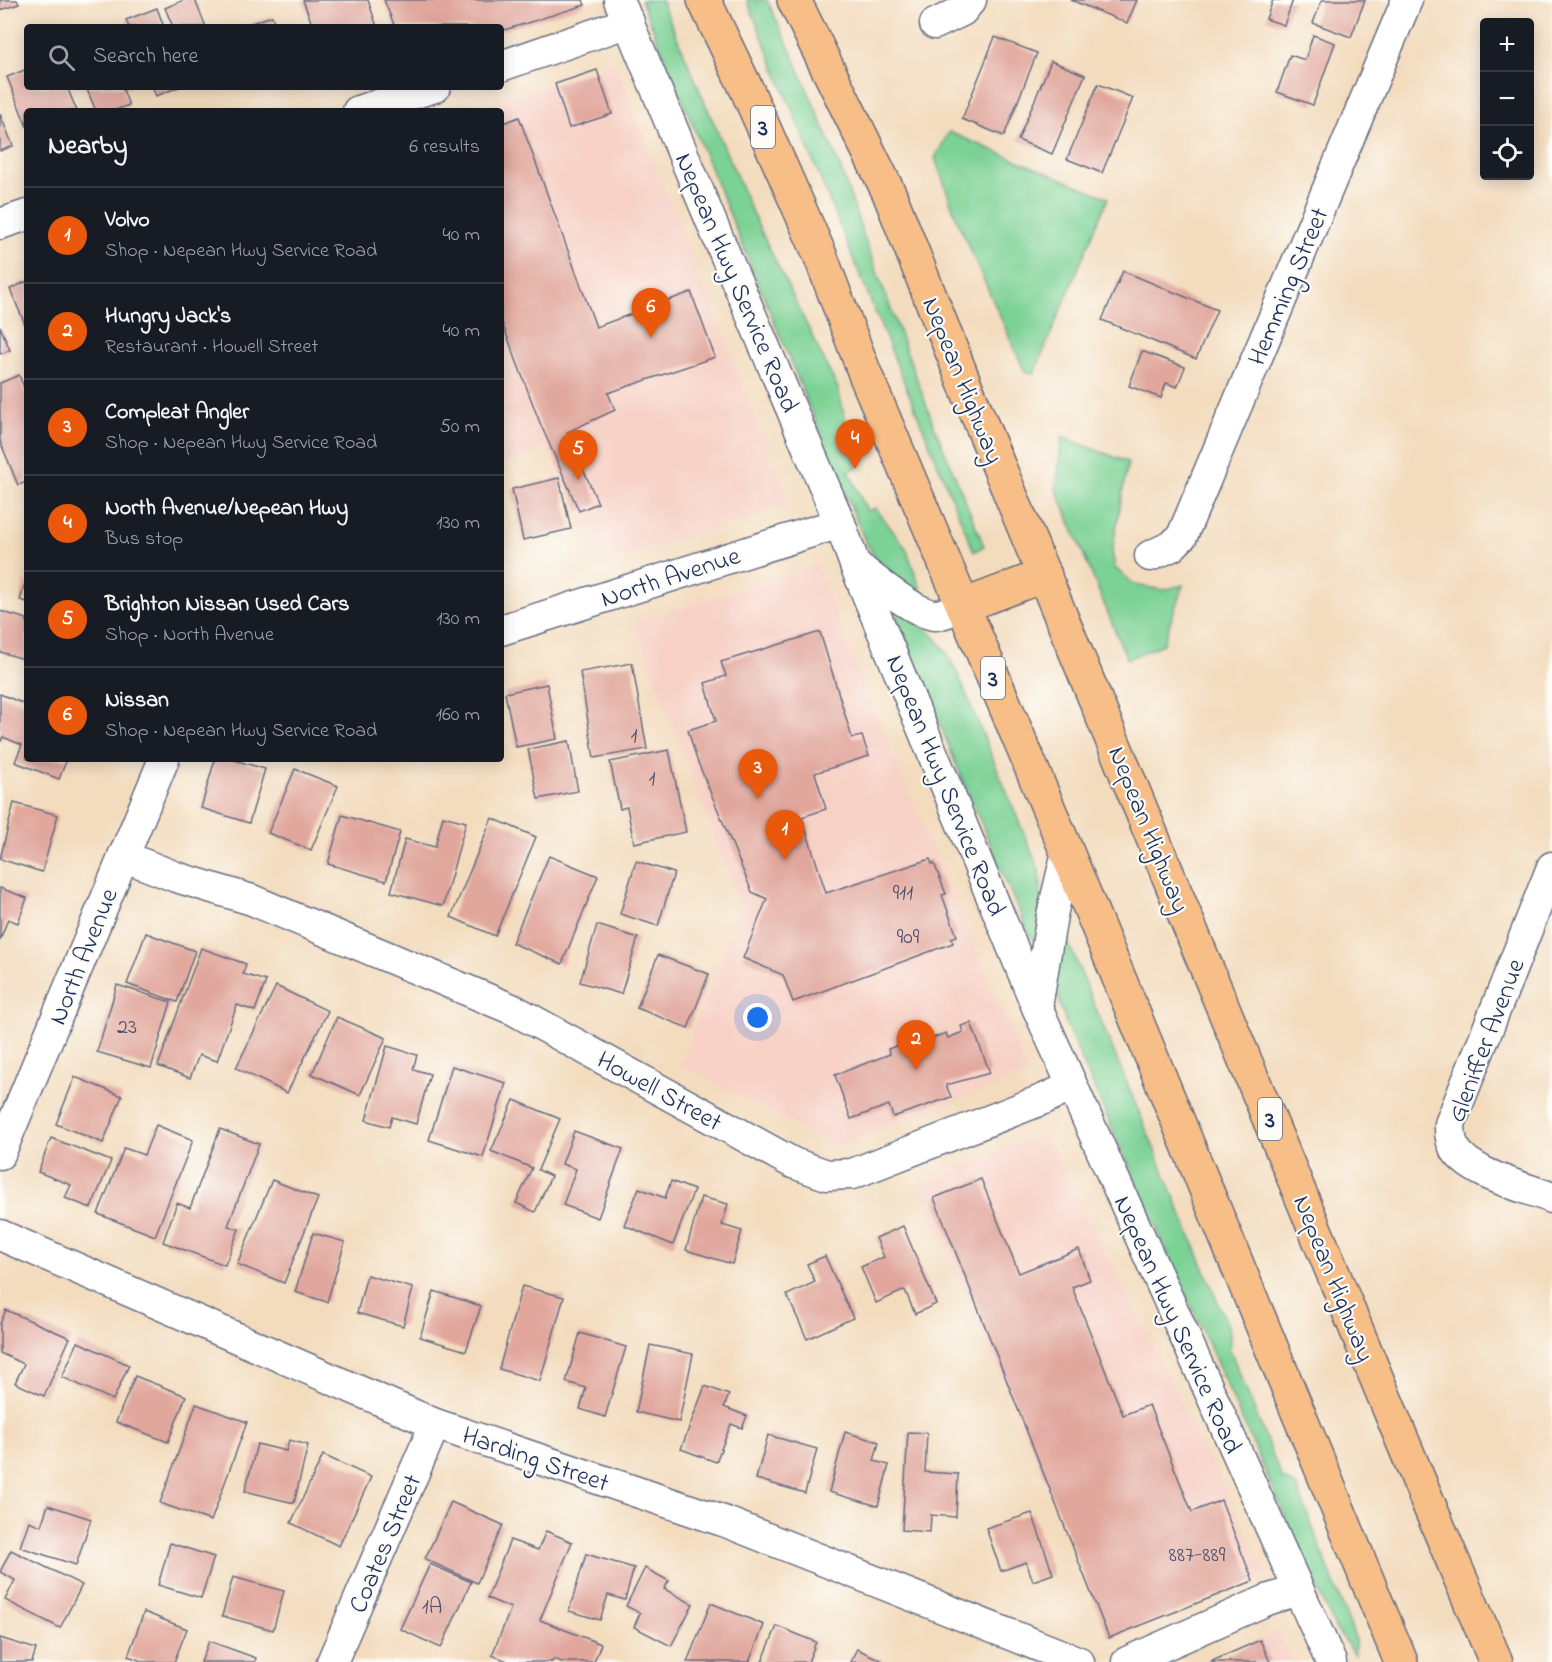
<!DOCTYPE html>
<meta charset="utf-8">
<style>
body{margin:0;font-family:"Indie Flower",sans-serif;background:#242831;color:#f1f3f6}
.controls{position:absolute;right:18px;top:18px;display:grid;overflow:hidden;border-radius:6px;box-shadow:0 3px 15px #0003}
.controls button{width:54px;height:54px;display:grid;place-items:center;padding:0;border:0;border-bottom:2px solid #363941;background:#171b24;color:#f1f3f6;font:30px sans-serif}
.you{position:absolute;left:758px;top:1018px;width:21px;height:21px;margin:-15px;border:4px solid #fff;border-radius:50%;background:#1a73e8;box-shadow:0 0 0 9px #1a73e833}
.badge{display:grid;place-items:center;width:39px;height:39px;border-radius:50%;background:#ea580c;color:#fff;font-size:20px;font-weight:700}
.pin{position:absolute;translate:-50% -50px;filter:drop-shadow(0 2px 3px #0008)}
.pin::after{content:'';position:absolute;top:32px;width:21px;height:18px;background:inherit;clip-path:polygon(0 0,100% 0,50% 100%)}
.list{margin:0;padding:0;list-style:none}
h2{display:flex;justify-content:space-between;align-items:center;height:78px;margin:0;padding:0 24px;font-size:26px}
h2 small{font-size:20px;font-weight:400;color:#9ea1a6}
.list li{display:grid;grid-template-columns:39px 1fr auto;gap:18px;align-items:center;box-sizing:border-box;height:96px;padding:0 24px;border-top:2px solid #363941}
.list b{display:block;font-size:22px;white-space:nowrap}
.list p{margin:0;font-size:20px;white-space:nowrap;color:#9ea1a6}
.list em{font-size:20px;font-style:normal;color:#9ea1a6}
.icon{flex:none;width:33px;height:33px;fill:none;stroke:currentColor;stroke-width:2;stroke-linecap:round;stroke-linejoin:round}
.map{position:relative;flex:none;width:1552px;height:1662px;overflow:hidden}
.search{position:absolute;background:#171b24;box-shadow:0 3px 15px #0003;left:24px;top:24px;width:480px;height:66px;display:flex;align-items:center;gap:15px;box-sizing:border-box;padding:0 21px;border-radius:6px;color:#9ea1a6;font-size:22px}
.panel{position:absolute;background:#171b24;box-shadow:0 3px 15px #0003;left:24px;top:108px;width:480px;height:654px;border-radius:6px}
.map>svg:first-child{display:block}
</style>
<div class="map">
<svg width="1552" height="1662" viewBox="0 0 1552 1662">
<rect width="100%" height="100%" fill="#fdfcf7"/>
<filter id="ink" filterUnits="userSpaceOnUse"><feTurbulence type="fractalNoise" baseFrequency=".0167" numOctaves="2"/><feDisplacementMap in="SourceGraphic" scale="12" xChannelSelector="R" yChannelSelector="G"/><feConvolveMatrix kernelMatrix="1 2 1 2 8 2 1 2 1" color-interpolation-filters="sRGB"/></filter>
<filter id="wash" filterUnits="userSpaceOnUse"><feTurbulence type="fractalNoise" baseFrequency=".008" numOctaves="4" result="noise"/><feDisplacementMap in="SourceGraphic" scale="24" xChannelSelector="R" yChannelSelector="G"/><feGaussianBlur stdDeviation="1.35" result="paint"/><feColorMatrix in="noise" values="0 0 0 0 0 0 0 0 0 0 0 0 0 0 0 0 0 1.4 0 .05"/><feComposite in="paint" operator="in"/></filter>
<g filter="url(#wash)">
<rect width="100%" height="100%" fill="#f3dcbe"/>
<g fill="#f7d1c6">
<polygon points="614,62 788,497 781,508 604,563 547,448 501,466 501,343 510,339 501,315 501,111 474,111"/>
<polygon points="816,565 882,728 1028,1074 835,1146 680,1064 741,907 634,623"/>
<polygon points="1046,1135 1267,1574 1113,1640 920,1187 1006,1149"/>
<polygon points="1278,1632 1292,1662 1210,1662"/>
</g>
<g fill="#7bd194" stroke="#4b8079" stroke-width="1.5">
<polygon points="641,0 661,0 754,217 838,389 857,467 849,471 867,511 875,508 906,548 921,590 920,594 880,566 865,541"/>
<polygon points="747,0 767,0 794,58 840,166 863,234 933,423 984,546 974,552"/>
<polygon points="949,132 1108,198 1034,374 1025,372 957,220 935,158"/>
<polygon points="1062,437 1128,462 1112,551 1115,568 1135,585 1163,590 1183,585 1163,644 1127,659 1056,488"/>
<path d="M894,604L933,635L947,653L959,677L1039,870C1043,895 1040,916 1036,941L1030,937L963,781L893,608Z"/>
<polygon points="1061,925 1230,1331 1230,1350 1282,1478 1297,1487 1355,1638 1355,1655 1335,1628 1067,1027 1057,993 1055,962"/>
</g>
<g id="blocks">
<g fill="#e1a79d">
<polygon points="0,0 17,0 19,4 0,10"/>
<polygon points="184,0 195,0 206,27 173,27 165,8"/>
<polygon points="303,0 368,0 377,27 313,27"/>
<polygon points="384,0 583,0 585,5 501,31 501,27 395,27"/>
<polygon points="1071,0 1137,0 1127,23"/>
<polygon points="1273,0 1293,0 1284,25 1266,19"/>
<polygon points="1322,0 1365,0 1351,37 1313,23"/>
<polygon points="157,8 164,27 129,27 126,20"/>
<polygon points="272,16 276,27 240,27"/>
<polygon points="1313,35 1335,43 1313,105 1277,92 1290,55 1305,60"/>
<polygon points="995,37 1037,53 1004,136 962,119"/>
<polygon points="1051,61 1085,75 1052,154 1018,140"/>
<polygon points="27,69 27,87 67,87 77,111 27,111 27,127 7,77"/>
<polygon points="597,70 612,114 569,128 555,84"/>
<polygon points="1098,84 1133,98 1102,173 1067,159"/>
<polygon points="86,87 131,87 123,90 129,105 113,111 96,111"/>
<polygon points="152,87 179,87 156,96"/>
<polygon points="0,114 13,146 0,151"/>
<polygon points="519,117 596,327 691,292 715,357 608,393 615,410 567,432 598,503 579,511 540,423 501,320 501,124"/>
<polygon points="1123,271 1217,310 1196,359 1102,320"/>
<polygon points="27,281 27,329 10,289"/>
<polygon points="0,326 10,350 0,354"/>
<polygon points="1142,351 1185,367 1177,387 1166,383 1161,398 1129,386"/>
<polygon points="19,375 27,395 27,482 18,485 0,441 0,383"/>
<polygon points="559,478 571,529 523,540 512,489"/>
<polygon points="27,577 27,602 20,600"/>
<polygon points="0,611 27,619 27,660 0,652"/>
<polygon points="820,632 852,738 862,736 869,756 815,773 826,809 802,817 826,893 930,859 932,864 934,863 946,894 942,895 957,936 951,938 953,943 793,1002 783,975 743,958 767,899 752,892 697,760 688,730 716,721 705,683 726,676 721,662"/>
<polygon points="632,663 647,749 594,758 580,672"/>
<polygon points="547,684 557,739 516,747 505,693"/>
<polygon points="0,694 27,705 27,759 67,759 59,779 15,762 22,745 3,737 0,743"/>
<polygon points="569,741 578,791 538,799 528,749"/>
<polygon points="669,750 686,832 634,843 627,807 620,809 610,762"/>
<polygon points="215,759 231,759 265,769 249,823 201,808"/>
<polygon points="295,769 338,786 311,850 268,833"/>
<polygon points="14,803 58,815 42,872 0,859"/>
<polygon points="342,815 400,832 386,881 328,864"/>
<polygon points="443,816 466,822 443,906 391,892 405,839 435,847"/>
<polygon points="492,818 536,837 495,936 451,917"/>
<polygon points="549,856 598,876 562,964 512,943"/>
<polygon points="636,861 674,873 658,926 620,914"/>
<polygon points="0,888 27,898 18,923 8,919 0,940"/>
<polygon points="597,925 638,938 621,994 580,982"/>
<polygon points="146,933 195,951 177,1002 127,984"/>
<polygon points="201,948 246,964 243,974 266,981 255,1011 237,1005 217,1061 199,1055 190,1078 158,1066"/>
<polygon points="658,955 709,974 688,1028 637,1008"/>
<polygon points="117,985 171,1002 151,1068 97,1052"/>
<polygon points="276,986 328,1011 287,1093 236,1068"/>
<polygon points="337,1017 386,1038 360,1095 312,1074"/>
<polygon points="971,1023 990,1073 946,1085 951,1097 893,1117 889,1105 851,1119 835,1075 890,1054 888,1049 920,1037 922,1042 946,1033 948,1038 963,1032 961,1026"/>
<polygon points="387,1046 417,1055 413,1069 430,1074 416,1124 392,1117 389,1127 366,1120"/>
<polygon points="452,1066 506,1083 483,1157 429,1140"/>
<polygon points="75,1077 122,1096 103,1143 56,1124"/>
<polygon points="514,1100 560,1119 538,1170 551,1176 535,1212 516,1203 532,1168 491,1151"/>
<polygon points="156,1125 193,1140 155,1236 98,1214 124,1148 144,1155"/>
<polygon points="220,1129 259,1144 228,1226 239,1229 225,1265 163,1242 177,1203 190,1208"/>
<polygon points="574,1131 623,1149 598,1218 563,1205 576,1169 562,1164"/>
<polygon points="51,1138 111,1161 91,1208 65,1198 71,1185 38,1172"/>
<polygon points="981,1179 1019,1273 1079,1249 1090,1280 1072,1287 1123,1415 1149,1405 1192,1512 1221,1500 1253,1581 1109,1638 934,1198"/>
<polygon points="272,1180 318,1198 284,1283 237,1264"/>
<polygon points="671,1181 694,1190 673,1245 624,1225 639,1188 665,1198"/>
<polygon points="701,1197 728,1204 722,1225 742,1231 732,1264 686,1250"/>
<polygon points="903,1226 936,1304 915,1314 905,1290 876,1303 861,1267 884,1257 876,1238"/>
<polygon points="313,1233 345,1242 327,1302 295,1292"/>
<polygon points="825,1256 853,1318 807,1339 787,1295 815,1282 807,1264"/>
<polygon points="367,1275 413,1288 403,1326 357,1313"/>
<polygon points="522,1286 564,1297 540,1381 499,1369"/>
<polygon points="434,1291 481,1306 466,1351 420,1337"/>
<polygon points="6,1310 70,1338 44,1396 15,1383 24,1364 0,1353 0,1324"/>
<polygon points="580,1333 626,1347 605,1417 580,1409 586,1388 566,1382"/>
<polygon points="78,1342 129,1365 113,1400 62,1377"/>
<polygon points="650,1345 693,1354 679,1422 636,1412"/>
<polygon points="135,1376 186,1396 168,1442 116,1422"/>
<polygon points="705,1386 729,1395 724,1407 747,1416 742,1428 731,1424 716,1462 681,1449"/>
<polygon points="196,1404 247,1422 211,1521 160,1503"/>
<polygon points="845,1432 879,1442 874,1461 889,1465 878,1506 829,1492"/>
<polygon points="908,1432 927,1433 925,1472 958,1474 956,1517 931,1515 930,1532 902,1530"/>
<polygon points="768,1435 817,1449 805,1493 756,1479"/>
<polygon points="289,1440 308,1445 294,1503 245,1491 257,1444 286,1451"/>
<polygon points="323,1455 371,1477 339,1546 291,1523"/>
<polygon points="451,1502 503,1525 477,1583 425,1559"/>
<polygon points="48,1505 91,1519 76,1565 20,1547 29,1521 41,1526"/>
<polygon points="1032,1513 1053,1574 1033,1581 1026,1562 1001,1571 986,1528"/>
<polygon points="546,1531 572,1542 540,1620 601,1644 594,1662 562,1662 554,1659 552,1662 510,1662 492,1655 511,1608 487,1598 510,1540 538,1550"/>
<polygon points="170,1543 214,1557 201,1598 158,1585"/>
<polygon points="11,1550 82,1585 60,1628 5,1600 15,1580 0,1572"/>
<polygon points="586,1554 634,1568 625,1600 608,1595 600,1620 569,1611"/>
<polygon points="430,1564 471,1582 441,1648 400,1629"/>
<polygon points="645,1568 669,1581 664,1589 693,1604 671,1646 634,1627 640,1613 626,1606"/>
<polygon points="233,1577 284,1591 273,1630 222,1616"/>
<polygon points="711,1603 764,1625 749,1662 687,1662"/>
<polygon points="144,1612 187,1629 174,1662 144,1662 128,1656"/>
<polygon points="777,1626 816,1642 808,1662 762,1662"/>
<polygon points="0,1638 36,1649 32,1662 0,1662"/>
<polygon points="1260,1640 1270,1662 1210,1662"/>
<polygon points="209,1641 256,1658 255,1662 201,1662"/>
<polygon points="857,1649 885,1662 850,1662"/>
</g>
</g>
</g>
<g filter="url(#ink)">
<use href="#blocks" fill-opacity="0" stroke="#676c80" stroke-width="1.5"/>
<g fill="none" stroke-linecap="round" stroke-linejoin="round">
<g stroke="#676c80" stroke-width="33">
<g id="minor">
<polyline points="619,0 716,233 840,523 855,565 1037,1007 1331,1662"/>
<polyline points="935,24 962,11 971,0"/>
<polyline points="501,66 629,22"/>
<polyline points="358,111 435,87"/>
<polyline points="0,224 27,215"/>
<polyline points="1150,556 1172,546 1182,536 1407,0"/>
<path d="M857,566C871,577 920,617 936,615C945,614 955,609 963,606"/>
<polyline points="501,630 840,523"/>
<polyline points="123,856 176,877 252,900 514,1010 793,1163 827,1175 852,1174 1044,1099 1072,1086"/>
<path d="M1552,867L1450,1124C1450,1132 1450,1139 1454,1147C1468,1174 1525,1187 1552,1198"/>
<polyline points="1037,1007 1052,915 1067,852"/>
<polyline points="0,1154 164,759"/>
<polyline points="0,1235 435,1424 726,1522 1079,1662"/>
<polyline points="332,1662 435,1424"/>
<polyline points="1127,1662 1267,1600 1298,1590"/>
</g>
</g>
<g stroke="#676c80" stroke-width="36">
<g id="highway">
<polyline points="704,0 747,90 820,255 865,374 1067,852 1401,1662"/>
<polyline points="794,0 889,193 968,392 1432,1512 1496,1662"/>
<polyline points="963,606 1045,575"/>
</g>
</g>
<use href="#minor" stroke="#fff" stroke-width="30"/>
<use href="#highway" stroke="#f7be88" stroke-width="33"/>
</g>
</g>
<g text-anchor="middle" stroke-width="4.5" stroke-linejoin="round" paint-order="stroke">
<g font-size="22" fill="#4c4d6e">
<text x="634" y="742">1</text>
<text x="652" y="785">1</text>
<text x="903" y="899">911</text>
<text x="908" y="943">909</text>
<text x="127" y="1033">23</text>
<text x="1197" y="1561">887-889</text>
<text x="432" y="1613">1A</text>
</g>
<g fill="#fdfcf7" stroke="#5f6c8c" stroke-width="1.5">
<rect x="751" y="106" width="24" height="42" rx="4.5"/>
<rect x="981" y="657" width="24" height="42" rx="4.5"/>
<rect x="1258" y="1098" width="24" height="42" rx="4.5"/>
</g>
<g font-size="24" font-weight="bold" fill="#1b2f5e">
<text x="763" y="135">3</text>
<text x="993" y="686">3</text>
<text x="1270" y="1127">3</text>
</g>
<g font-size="26" fill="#1b2f5e" stroke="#fdfcf7">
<text transform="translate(738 282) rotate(67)" y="9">Nepean Hwy Service Road</text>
<text transform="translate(1287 286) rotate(-67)" y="9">Hemming Street</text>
<text transform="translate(964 380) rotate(68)" y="9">Nepean Highway</text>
<text transform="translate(670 576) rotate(-18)" y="9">North Avenue</text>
<text transform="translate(947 785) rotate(68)" y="9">Nepean Hwy Service Road</text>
<text transform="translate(1150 829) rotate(68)" y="9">Nepean Highway</text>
<text transform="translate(82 956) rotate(-68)" y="9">North Avenue</text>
<text transform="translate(1485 1040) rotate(-69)" y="9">Gleniffer Avenue</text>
<text transform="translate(660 1090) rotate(29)" y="9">Howell Street</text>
<text transform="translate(1335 1278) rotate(68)" y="9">Nepean Highway</text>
<text transform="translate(1179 1324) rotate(66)" y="9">Nepean Hwy Service Road</text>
<text transform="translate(536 1458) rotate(19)" y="9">Harding Street</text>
<text transform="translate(384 1543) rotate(-67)" y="9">Coates Street</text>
</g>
</g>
</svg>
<div class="controls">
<button>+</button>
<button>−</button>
<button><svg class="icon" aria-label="locate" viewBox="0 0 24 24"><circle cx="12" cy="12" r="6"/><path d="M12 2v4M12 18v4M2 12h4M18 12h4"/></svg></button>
</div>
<div class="you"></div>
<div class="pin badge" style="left:785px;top:860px">1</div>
<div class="pin badge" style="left:916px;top:1070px">2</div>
<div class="pin badge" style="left:758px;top:799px">3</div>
<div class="pin badge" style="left:855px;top:469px">4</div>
<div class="pin badge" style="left:578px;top:480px">5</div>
<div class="pin badge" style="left:651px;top:338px">6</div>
<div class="search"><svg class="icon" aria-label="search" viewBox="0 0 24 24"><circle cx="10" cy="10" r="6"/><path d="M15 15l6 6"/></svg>Search here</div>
<section class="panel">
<h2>Nearby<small>6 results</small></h2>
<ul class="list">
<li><span class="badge">1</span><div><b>Volvo</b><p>Shop · Nepean Hwy Service Road</p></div><em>40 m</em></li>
<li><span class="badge">2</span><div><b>Hungry Jack's</b><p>Restaurant · Howell Street</p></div><em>40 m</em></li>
<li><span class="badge">3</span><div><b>Compleat Angler</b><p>Shop · Nepean Hwy Service Road</p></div><em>50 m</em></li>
<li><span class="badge">4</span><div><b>North Avenue/Nepean Hwy</b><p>Bus stop</p></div><em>130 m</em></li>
<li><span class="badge">5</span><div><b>Brighton Nissan Used Cars</b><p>Shop · North Avenue</p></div><em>130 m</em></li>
<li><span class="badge">6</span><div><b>Nissan</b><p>Shop · Nepean Hwy Service Road</p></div><em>160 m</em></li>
</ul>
</section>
</div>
